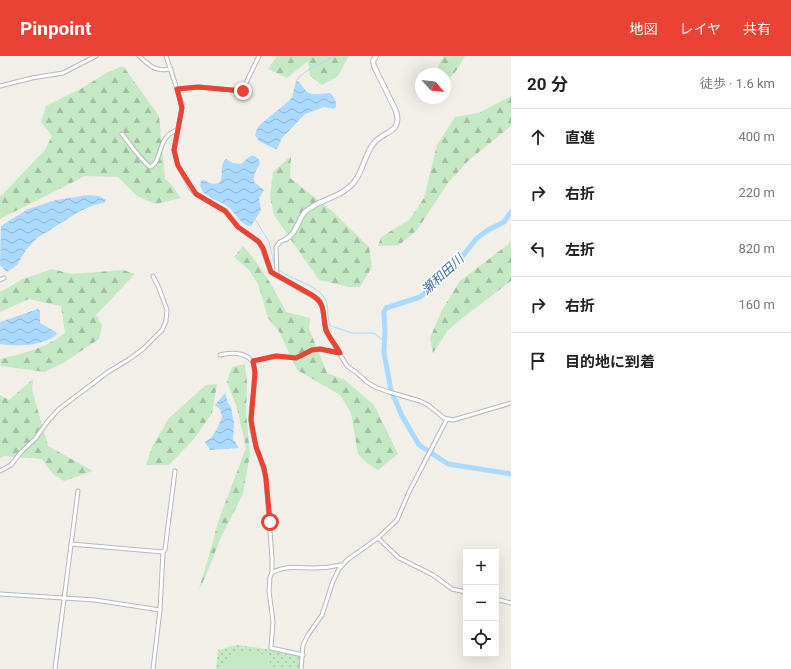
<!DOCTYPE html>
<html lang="ja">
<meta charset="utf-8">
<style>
body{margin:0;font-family:Roboto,"Noto Sans JP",sans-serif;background:#f2f2f2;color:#222}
.controls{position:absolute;right:12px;bottom:12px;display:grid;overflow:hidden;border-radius:0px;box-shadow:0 4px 16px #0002}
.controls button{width:36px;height:36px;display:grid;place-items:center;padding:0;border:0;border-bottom:1px solid #e0e0e0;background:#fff;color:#222;font:20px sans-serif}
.compass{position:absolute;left:415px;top:12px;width:36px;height:36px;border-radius:50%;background:#fff;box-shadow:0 4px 16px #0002;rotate:117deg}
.stop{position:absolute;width:12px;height:12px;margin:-9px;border:3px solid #ea4335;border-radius:50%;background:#fff}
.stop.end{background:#ea4335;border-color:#fff;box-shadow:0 1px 4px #0008}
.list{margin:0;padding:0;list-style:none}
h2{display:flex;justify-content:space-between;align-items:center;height:52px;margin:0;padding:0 16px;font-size:17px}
h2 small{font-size:13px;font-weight:400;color:#767676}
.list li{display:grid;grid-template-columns:26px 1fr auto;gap:12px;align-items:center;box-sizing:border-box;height:56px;padding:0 16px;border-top:1px solid #e0e0e0}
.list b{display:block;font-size:15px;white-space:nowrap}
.list em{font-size:13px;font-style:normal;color:#767676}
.icon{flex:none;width:22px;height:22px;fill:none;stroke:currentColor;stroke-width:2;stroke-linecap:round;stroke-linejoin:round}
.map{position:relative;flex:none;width:511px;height:613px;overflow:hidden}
header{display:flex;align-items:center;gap:24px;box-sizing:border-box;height:56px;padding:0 20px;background:#ea4335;color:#fff}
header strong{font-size:19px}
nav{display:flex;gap:22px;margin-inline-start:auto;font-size:14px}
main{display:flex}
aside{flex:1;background:#fff}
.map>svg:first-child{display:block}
</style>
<header>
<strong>Pinpoint</strong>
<nav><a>地図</a><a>レイヤ</a><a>共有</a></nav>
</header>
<main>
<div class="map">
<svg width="511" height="613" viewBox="0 0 511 613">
<defs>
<pattern id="grass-dots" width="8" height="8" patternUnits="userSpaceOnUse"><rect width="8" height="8" fill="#c5e8c5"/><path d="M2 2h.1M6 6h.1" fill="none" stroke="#a3c0a4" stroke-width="1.8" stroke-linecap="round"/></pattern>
<pattern id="forest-firs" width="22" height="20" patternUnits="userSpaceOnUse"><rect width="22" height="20" fill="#c5e8c5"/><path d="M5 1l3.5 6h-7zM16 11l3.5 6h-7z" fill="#a3c0a4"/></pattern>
<pattern id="water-waves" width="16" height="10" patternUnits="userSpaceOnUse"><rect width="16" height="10" fill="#aadaff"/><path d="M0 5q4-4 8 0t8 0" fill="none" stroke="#8eb4d2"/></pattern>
</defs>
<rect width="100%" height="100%" fill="#f1efe8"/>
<polygon fill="url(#grass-dots)" points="237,589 281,595 301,601 299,613 216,613 218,594"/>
<g fill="url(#forest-firs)">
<polygon points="277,0 349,0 338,20 322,29 310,20 308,5 287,22 268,13"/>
<polygon points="444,0 465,0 456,15 445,27 445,18 436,18 440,6"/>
<polygon points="123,10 159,60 165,122 173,131 181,142 155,148 137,140 118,121 85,120 0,163 0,141 45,94 52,80 41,66 46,50 82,32 108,16"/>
<polygon points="511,40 511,70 469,104 448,127 417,174 399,189 378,190 381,181 409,164 424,142 437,89 455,61 479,57"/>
<polygon points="291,100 290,122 332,155 369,191 372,211 360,231 349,231 319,224 274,159 270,141 273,116"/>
<polygon points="511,186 511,225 460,264 448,274 433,297 430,282 442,254 460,225"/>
<path d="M243,190C261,210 274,232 286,256L310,262L309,273L327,317L345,324L374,349L398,398L378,414L367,407L358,398L351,357L340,339L297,314L280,277L268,262L258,228L249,214L234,201Z"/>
<path d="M52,213L72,218L123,214L135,218L96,259L102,270L99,283L63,307L45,316L1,310L0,303C25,297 44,293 65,277L61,250L29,243L0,256V236L23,223Z"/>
<polygon points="245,308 247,327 246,357 250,398 243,438 221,481 205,522 199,533 212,489 218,466 246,392 237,352 227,326 232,311"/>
<polygon points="33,323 32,334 48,390 93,415 64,425 53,418 42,403 5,400 0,402 0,339 9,344"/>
<polygon points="217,328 212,357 194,383 169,409 146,409 152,391 169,362 206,329"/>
</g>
<path fill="#c5e8c5" d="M245,596L262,598L269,601L271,613H224C227,602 234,597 245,596Z"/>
<g fill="url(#water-waves)">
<path d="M296,25C302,27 301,29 305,34C310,41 323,37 330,37C334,40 337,46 336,51L334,53L324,51L305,58L282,82L277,93H275L259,85L255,79C257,73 258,70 262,67L290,44L292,41Z"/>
<path d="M250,100C255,99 259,102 260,107C258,112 251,121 255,127C258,129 261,131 264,134L259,142L261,154L251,170C239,169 236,156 227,150C219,144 196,139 201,125L203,124L213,128L219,127C225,120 218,111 226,103L233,107L241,108Z"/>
<polygon points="88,139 99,140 106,144 104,147 94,149 80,155 37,182 26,194 17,209 7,216 0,209 1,170 28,153 56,144"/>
<path d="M38,253L40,255V267L56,276L57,278C45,290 16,291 0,288V266Z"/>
<polygon points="225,337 228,347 231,351 234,368 233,383 239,392 210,394 205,386 211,382 217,373 222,361 220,353 215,349"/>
</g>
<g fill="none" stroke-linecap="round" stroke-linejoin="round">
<g stroke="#aadaff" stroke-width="1">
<path d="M296,25C305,12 322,8 335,0"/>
<polyline points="255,163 269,186 275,211"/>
<path d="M278,213C291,225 312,226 323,240C331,249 325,261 331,270L352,277H374L384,285"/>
</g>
<polyline stroke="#aadaff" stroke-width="5" points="511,156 504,166 488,174 477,182 453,212 433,225 425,237 420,241 386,252 384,256 385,275 384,297 391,334 402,360 419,389 448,408 511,418"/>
<g stroke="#b5b8bc" stroke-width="5">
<g id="street">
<path d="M139,0C150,10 155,16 171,13"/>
<polyline points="166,0 182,48 181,57 174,94 177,107 191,133 196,138 226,155 238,171 260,187 271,216 319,244 322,250 326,275 347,310 357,317 367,326 375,331 389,336 420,345 428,349 444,362 453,364 511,347"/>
<polyline points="0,30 32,22 63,17 96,0"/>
<polyline points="177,33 198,31 242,35 259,0"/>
<path d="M122,78C131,89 139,102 150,111C163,106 156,81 177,74"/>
<polyline points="277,220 276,191 280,186 286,183"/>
<polyline points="0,224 4,222"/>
<path d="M220,299C230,296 245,296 252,305C259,312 251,349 251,360C250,382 262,402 266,423L272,502V517L270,521L269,535L273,566L271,591V592L303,599"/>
<polyline points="253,305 276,300 296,302 312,294 320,293 339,297"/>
<polyline points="0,415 11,409 21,396 35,383 48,365 59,353 108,316 128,304 143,293 162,274 166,265 167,254 159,232 153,220"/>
<polyline points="378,482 399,502 433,519 452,533 466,536"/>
<polyline points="71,488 163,496"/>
<path d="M272,517C284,509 300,512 313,512C322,512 332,511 341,509"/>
<polyline points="0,538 95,544 160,554"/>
<polyline points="496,543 511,547"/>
<polyline points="55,613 78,435"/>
<polyline points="153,613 160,554 163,496 165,494 175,415"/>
<polyline points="301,613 303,589 308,579 322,559 333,525 339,513 347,504 378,482 397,464 409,436 447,363"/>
</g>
</g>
<g stroke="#b6babf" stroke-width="6">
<path id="secondary" d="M286,183C297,177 297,165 305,156C317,144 336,143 348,132C363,121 363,100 374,87C383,75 403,77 396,55L374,10L373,5L376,0"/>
</g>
<use href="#street" stroke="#fff" stroke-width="3"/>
<use href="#secondary" stroke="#fff" stroke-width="4"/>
</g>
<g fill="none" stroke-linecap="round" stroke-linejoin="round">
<path stroke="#ea4335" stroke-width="5" d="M243,35L198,31L177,33L182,52L174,94L178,110L196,138L225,155L238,171L258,185L263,192L271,216L312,239C327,248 322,260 326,274C329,282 336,289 340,297L320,293L312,294L296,302L276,300L253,305L255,317L251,364L256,391L264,412L266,423L270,466"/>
</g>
<g text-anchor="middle" stroke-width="3" stroke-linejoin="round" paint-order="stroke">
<g font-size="13" font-style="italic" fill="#4174aa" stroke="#fff">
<text transform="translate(442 218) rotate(-43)" y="5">瀬和田川</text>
</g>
</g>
</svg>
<div class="controls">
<button>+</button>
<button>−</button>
<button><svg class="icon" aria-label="locate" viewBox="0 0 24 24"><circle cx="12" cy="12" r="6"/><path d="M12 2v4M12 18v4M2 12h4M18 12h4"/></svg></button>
</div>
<svg class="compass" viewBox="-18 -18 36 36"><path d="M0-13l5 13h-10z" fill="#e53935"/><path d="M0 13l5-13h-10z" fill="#767676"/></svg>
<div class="stop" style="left:270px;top:466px"></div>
<div class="stop end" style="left:243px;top:35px"></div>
</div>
<aside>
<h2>20 分<small>徒歩 · 1.6 km</small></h2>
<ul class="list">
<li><svg class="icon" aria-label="ahead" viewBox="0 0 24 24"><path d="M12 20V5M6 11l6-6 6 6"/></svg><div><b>直進</b></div><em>400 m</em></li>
<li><svg class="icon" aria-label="right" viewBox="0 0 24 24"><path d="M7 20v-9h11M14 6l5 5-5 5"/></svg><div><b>右折</b></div><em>220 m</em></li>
<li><svg class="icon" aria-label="left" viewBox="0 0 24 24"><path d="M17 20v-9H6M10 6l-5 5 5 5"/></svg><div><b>左折</b></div><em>820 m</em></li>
<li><svg class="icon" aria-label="right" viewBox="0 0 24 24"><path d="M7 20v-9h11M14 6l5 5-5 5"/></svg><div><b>右折</b></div><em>160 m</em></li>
<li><svg class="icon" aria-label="arrive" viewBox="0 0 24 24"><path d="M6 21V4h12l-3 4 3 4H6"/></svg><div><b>目的地に到着</b></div></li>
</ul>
</aside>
</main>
